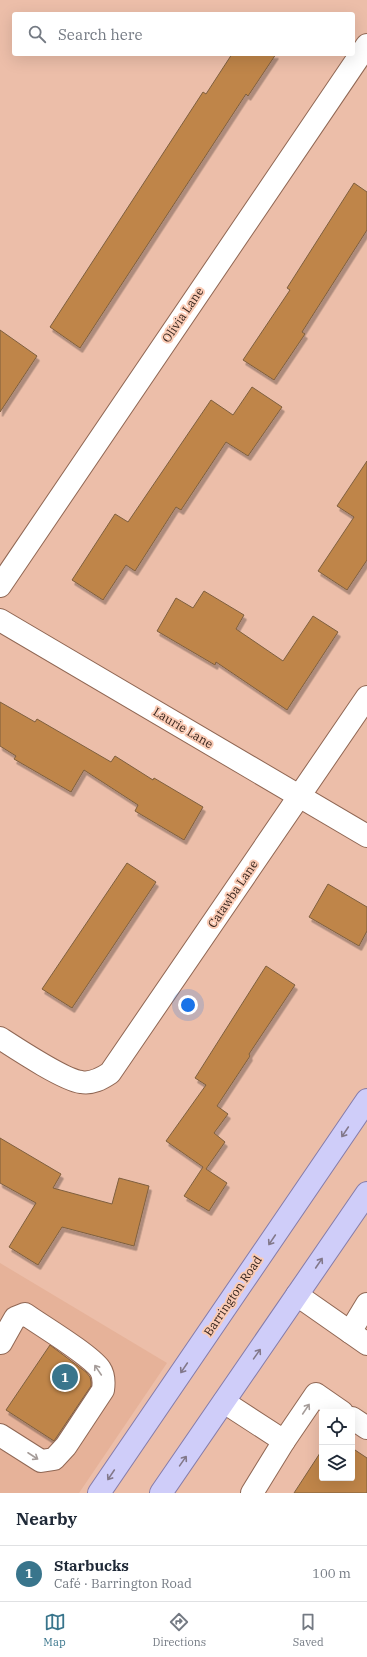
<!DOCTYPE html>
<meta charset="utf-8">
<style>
body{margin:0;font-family:"IBM Plex Serif",serif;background:#f2f2f3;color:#1f2937}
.controls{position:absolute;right:12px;bottom:12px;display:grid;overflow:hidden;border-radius:4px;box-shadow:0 4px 16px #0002}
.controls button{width:36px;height:36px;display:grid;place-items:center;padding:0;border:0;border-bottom:1px solid #e0e1e3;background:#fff;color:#1f2937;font:20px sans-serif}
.you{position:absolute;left:188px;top:1005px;width:14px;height:14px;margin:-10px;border:3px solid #fff;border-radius:50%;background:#1a73e8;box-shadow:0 0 0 6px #1a73e833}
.badge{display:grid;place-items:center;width:26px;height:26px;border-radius:50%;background:#39758c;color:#fff;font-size:13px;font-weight:700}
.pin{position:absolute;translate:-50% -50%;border:2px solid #fff;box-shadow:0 1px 4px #0006}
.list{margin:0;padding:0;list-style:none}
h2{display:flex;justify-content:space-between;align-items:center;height:52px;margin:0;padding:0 16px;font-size:17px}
h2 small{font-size:13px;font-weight:400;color:#747a83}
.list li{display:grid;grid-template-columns:26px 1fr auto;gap:12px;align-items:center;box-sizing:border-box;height:56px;padding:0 16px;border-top:1px solid #e0e1e3}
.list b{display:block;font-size:15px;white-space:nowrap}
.list p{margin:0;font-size:13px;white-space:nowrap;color:#747a83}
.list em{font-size:13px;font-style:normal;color:#747a83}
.icon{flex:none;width:22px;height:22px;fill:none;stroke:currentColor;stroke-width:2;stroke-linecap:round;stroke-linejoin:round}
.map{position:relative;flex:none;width:367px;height:1493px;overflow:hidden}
.search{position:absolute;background:#fff;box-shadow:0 4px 16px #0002;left:12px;right:12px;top:12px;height:44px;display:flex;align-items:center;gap:10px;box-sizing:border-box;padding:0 14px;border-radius:4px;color:#747a83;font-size:15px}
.sheet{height:108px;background:#fff}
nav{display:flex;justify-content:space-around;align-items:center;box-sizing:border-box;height:56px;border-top:1px solid #e0e1e3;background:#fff;font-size:11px;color:#747a83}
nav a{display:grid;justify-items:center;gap:2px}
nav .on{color:#39758c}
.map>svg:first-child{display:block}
</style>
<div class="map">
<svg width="367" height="1493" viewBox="0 0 367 1493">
<defs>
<filter id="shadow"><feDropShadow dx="2.5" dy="4.5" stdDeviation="0" flood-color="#0004"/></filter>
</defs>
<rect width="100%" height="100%" fill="#ecbea9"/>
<polygon fill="#e6b299" points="0,1263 167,1363 79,1493 0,1493"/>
<g fill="#bf8548" stroke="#7e5f3f" filter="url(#shadow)">
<polygon points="232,54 276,54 248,96 246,94 80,348 50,327 203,92 206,94"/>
<polygon points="354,183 367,192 367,230 302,332 305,334 274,380 243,360 290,290 287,288"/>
<polygon points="0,330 37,356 0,412"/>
<polygon points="252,387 282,407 248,456 226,442 181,510 176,507 135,571 126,565 103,600 72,580 115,514 128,522 211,400 233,415"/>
<polygon points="367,461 367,560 347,590 318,571 354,517 337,506"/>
<polygon points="204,591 244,615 236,629 283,661 313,616 338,632 287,710 216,662 215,665 157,631 176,598 193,608"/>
<polygon points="0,702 35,722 37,719 111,762 115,756 153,780 154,778 203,807 184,840 135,811 138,805 84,770 71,792 14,759 16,756 0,746"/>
<polygon points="127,863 156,882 72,1008 42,989"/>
<polygon points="328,884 367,907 367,931 359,946 309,917"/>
<polygon points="266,966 295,985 249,1054 250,1056 217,1106 228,1114 214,1133 225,1142 206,1169 227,1183 209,1211 184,1196 203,1167 166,1141 206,1085 195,1078"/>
<polygon points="0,1138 61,1174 53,1188 112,1204 119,1178 149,1186 134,1246 62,1227 38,1265 9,1247 36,1203 0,1183"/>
<polygon points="50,1345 86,1372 90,1377 91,1382 91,1386 54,1441 6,1410"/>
<polygon points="352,1448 367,1458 367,1493 294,1493 322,1450 322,1478 352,1478"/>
</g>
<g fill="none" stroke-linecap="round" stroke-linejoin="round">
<g stroke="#906754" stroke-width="24">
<g id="minor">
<polyline points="0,586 367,45"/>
<polyline points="0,620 367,836"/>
<path d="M0,1038C17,1049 64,1080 81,1082C92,1084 101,1079 110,1073L367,697"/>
<polyline points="297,1295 367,1344"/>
<polyline points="350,1332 367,1304"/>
<polyline points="224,1402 284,1441 252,1493"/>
<polyline points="352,1418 367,1428"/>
<path d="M0,1435L41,1461L54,1459L66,1446L103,1390C104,1383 104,1375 100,1369C89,1354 42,1326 25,1314L15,1318L1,1343"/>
<polyline points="284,1441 316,1394 342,1412"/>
</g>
</g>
<g stroke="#857ca9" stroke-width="24">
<g id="major">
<polyline points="99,1493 367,1100"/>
<polyline points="161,1493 367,1193"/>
</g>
</g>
<use href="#minor" stroke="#fff" stroke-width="22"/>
<use href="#major" stroke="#cfcdf9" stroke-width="22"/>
</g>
<defs><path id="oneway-shaft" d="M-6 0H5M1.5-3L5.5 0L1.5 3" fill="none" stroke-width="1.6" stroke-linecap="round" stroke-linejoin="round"/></defs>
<g stroke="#82788a">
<use href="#oneway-shaft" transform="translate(345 1132) rotate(124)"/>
<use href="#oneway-shaft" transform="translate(272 1240) rotate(124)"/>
<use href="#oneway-shaft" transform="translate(319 1263) rotate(-56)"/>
<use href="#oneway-shaft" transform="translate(257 1354) rotate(-55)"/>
<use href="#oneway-shaft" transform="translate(184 1368) rotate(124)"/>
<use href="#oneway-shaft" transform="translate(183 1461) rotate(-55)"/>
<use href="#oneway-shaft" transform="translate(111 1475) rotate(124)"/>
</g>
<g stroke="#a59c99">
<use href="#oneway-shaft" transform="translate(98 1370) rotate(-124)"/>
<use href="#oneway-shaft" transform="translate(306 1409) rotate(-56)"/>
<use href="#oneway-shaft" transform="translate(33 1456) rotate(33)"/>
</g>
<g text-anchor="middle" stroke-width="4" stroke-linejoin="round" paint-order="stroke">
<g font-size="12" fill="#36241c" stroke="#facbb5">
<text transform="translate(183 315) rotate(-56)" y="4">Olivia Lane</text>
<text transform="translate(183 728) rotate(31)" y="4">Laurie Lane</text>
<text transform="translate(233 894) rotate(-56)" y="4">Catawba Lane</text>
<text transform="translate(233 1296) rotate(-56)" y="4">Barrington Road</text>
</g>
</g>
</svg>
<div class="controls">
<button><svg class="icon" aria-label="locate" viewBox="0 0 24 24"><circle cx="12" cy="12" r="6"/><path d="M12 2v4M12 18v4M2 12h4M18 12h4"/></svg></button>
<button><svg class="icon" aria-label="layers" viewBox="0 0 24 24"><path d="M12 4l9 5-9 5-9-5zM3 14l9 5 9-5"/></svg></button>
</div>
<div class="you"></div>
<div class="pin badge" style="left:65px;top:1377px">1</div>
<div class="search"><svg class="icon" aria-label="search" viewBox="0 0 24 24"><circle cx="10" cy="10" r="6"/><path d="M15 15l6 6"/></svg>Search here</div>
</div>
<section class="sheet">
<h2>Nearby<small></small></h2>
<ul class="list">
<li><span class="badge">1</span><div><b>Starbucks</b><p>Café · Barrington Road</p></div><em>100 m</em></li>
</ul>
</section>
<nav>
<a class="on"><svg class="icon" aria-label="map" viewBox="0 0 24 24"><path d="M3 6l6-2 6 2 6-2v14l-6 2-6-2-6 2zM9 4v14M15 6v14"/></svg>Map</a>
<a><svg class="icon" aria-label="directions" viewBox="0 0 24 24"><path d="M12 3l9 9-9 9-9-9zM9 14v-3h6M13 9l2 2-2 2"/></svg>Directions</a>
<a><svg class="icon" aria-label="saved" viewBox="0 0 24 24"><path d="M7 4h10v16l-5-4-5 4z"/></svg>Saved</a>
</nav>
